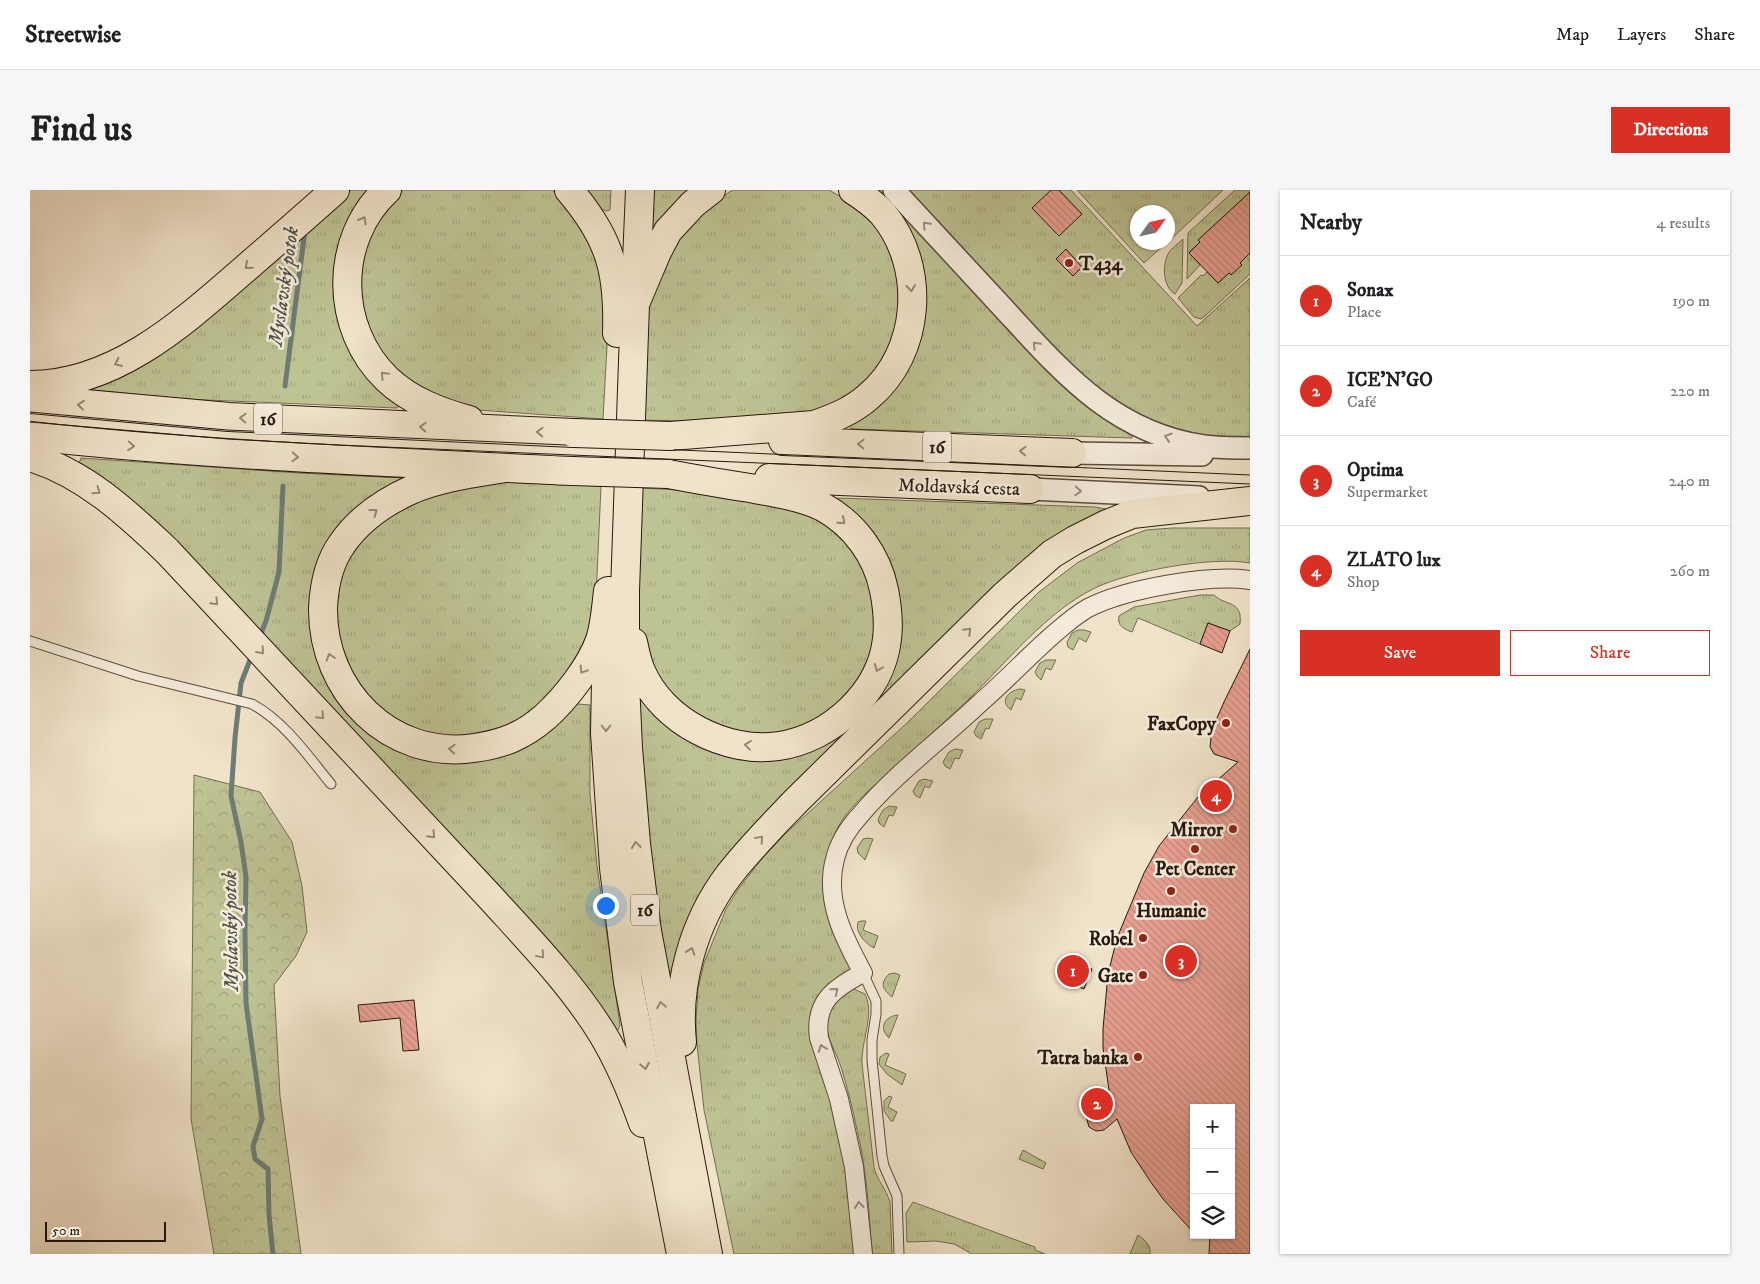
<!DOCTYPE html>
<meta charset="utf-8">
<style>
body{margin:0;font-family:"IM FELL DW Pica",serif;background:#f6f6f6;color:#202124}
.controls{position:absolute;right:15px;bottom:15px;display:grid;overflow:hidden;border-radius:0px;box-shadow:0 1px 4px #0004}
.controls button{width:45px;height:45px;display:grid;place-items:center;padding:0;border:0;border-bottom:1px solid #e0e0e0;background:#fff;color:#202124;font:25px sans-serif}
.compass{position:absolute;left:1100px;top:15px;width:45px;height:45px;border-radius:50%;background:#fff;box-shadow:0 1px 4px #0004;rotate:56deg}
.scale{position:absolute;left:15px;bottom:12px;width:121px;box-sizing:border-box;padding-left:5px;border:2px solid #27190e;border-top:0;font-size:14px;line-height:18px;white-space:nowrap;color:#27190e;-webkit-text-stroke:4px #f6eddd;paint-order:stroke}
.you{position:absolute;left:575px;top:715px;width:18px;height:18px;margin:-12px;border:4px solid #fff;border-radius:50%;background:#1a73e8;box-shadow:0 0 0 8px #1a73e833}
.badge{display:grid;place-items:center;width:32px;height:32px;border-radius:50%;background:#d93025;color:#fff;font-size:16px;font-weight:700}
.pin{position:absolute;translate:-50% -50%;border:2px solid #fff;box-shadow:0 1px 5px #0006}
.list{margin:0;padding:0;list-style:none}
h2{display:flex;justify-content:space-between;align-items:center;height:65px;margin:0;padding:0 20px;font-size:21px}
h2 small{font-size:16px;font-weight:400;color:#757577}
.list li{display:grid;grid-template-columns:32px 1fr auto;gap:15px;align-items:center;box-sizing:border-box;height:90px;padding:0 20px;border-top:1px solid #e0e0e0}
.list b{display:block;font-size:19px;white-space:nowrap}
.list p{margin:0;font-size:16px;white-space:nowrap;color:#757577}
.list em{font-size:16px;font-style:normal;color:#757577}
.actions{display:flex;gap:10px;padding:15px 20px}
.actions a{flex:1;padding:11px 0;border:1px solid #d93025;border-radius:0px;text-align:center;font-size:18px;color:#d93025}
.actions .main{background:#d93025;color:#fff}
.icon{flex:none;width:28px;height:28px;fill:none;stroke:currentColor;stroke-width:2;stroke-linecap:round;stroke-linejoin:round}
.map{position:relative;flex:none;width:1220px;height:1064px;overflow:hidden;border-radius:0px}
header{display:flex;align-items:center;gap:30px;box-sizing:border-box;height:70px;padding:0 25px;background:#fff;border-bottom:1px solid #e0e0e0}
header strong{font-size:24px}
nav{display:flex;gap:28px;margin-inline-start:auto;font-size:18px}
.intro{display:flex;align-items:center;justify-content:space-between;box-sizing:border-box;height:120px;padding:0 30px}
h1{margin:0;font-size:35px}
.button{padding:12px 22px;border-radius:0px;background:#d93025;color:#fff;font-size:18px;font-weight:700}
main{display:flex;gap:30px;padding:0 30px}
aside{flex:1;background:#fff;border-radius:0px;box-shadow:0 1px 4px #0004}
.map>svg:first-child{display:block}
</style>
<header>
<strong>Streetwise</strong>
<nav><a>Map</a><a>Layers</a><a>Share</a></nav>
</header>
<div class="intro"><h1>Find us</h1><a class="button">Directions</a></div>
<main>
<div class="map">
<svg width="1220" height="1064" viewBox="0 0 1220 1064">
<defs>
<pattern id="grass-tufts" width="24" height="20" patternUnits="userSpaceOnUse" patternTransform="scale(1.25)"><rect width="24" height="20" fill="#bec394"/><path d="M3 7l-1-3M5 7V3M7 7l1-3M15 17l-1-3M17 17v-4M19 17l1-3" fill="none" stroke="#a3a77e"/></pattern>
<pattern id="forest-crowns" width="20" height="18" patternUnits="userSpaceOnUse" patternTransform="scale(1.25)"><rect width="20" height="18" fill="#bec394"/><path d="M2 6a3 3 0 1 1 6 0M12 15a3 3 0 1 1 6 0" fill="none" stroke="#a3a77e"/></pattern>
<pattern id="building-back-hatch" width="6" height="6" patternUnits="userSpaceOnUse" patternTransform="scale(1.25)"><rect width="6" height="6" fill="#e8a092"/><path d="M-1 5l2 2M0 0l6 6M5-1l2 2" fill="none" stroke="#c7897d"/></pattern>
</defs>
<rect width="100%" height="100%" fill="#f1e3ca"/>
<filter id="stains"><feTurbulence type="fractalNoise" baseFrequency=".004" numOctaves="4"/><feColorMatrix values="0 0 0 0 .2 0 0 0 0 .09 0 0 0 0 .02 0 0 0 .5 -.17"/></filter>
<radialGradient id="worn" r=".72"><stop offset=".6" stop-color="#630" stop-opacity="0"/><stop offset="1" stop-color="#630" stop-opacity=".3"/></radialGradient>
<g fill="url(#grass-tufts)" stroke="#726e51">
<polygon points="321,0 342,0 307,74 370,214 367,218 154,209 53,199 302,18"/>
<polygon points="373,0 522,0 526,3 567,55 579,119 573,229 448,220 393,201 354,170 333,128 328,78 341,39"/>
<polygon points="554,0 581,0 580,20 576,21 569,18"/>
<polygon points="620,0 662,0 623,40 621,35"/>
<polygon points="703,0 799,0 825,15 842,31 854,49 863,69 868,85 870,127 853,172 824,205 790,222 696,232 612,230 617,110 638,61 683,12"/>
<polygon points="841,0 853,0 1103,242 1102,248 822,239 819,236 821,233 889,141"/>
<polygon points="874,0 1041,0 1167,136 1220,88 1220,251 1173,249 1107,226 1051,187"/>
<polygon points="1047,0 1193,0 1138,52 1138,22 1108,22 1108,52 1136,53 1114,73"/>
<polygon points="1205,0 1220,0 1220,2 1168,50 1170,52 1159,62 1170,75 1157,89 1158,43"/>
<path d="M1153,49L1152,93L1145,104C1133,97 1132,76 1138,64C1141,58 1148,54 1153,49Z"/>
<polygon points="1220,63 1220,84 1175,126 1171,129 1164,127 1148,108 1171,85 1173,86 1177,82 1188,93 1199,83 1201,85 1211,75 1210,73"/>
<polygon points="51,268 269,283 374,288 331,319 287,455 397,564 548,514 560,515 560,605 567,676 590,835 588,840 586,841 49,273"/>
<polygon points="470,292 571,296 565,431 562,448 521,509 462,546 400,547 350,523 310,468 305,396 331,343 395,303"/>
<polygon points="610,298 692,302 789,323 839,377 849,443 826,501 777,539 725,548 661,527 616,471 609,439 607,407"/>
<polygon points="807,308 1065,317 1076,319 1075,323 812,554 643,782 637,782 623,693 608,564 610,511 614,510 647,535 783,554 865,445 805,313"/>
<path d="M1142,338H1220V373C1182,366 1100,381 1065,398C1016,422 977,472 938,510C913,533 888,556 863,579C842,598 814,619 804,646C784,699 794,732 821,779C800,793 786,801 781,827L813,952L827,1064H704L674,920L667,854L666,830L668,799L674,773L696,719L709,698L731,670L755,644L877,533L1009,402L1047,373L1094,348L1116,340Z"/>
<path d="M1170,405H1184C1195,416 1213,410 1210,434L1200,441L1178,433L1170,454L1108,428L1102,442C1094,439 1087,436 1089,426L1104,417Z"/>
<polygon points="1048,440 1054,440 1061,442 1056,452 1049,448 1043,460 1038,457 1037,452 1042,443"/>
<polygon points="1016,470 1026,470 1021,480 1016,478 1011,490 1007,486 1005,482 1010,473"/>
<path d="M990,499L995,500L991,510L986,508L981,520C969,511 978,501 990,499Z"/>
<polygon points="955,529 963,529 959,539 956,538 951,549 946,546 944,542 949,532"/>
<polygon points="925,559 933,560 929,569 925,568 920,579 915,576 913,572 919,562"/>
<polygon points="894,589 903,591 899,598 895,596 890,608 885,605 883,601 889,591"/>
<polygon points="859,616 867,617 863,626 859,625 854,637 849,633 848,629 853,620"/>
<polygon points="838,648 843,649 835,670 828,663 827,658 833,649"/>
<path d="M831,731H836L833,740L848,746L844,758C835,753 825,743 828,732Z"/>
<path d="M865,783L870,785L862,807C852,799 850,793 859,784Z"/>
<path d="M824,799L835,804C845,824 831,851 832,874L844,977C847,990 856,999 860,1012L862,1064H842C839,1022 837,980 827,940C823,919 817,897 811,877C806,861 796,848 796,830C796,817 811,801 824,799Z"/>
<path d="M868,825L859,848C848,838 855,826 868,825Z"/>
<polygon points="856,863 859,864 855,875 876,884 872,895 857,884 849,874 850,867"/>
<polygon points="859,906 862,907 858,917 867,922 863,931 861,931 854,921 854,911"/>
<polygon points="993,960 1016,973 1013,979 989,969"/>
<polygon points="883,1012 1005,1057 1005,1060 1015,1064 942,1064 924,1054 906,1051 877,1052 876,1023"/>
<path d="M1108,1045C1115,1050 1121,1055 1120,1064H1100Z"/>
</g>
<polygon fill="url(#forest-crowns)" stroke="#726e51" points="164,585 230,602 262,652 272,696 277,742 266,766 244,795 250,906 271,1064 184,1064 161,929"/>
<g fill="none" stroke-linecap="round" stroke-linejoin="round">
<g stroke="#6d7c75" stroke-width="5">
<polyline points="255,196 275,40"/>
<polyline points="229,448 236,431 249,382 253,296"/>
<polyline points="222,465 211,493 205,548 201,606 211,652 216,687 215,742 216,813 232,929 223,956 225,969 238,979 239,1025 243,1064"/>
</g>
</g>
<g fill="url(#building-back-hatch)" stroke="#27190e">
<polygon points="1021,0 1029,0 1052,24 1029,46 1002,18"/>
<polygon points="1220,2 1220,63 1210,73 1212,75 1201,85 1199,83 1188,93 1159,63 1170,52 1168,50"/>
<polygon points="1036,59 1052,77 1043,86 1026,69"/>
<polygon points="1178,433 1200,441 1192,463 1170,454"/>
<polygon points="1220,459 1220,1064 1179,1064 1180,1045 1201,1045 1201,918 1164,918 1164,1043 1133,1009 1120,991 1101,962 1087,929 1074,940 1066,941 1059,937 1056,926 1057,922 1064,917 1081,914 1073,858 1073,839 1078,784 1087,748 1114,683 1129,656 1168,607 1208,572 1184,564 1180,557 1181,548 1179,546 1194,512"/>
<polygon points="1036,769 1062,779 1054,799 1028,789"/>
<polygon points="384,810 389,860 373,861 370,828 330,832 328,815"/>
</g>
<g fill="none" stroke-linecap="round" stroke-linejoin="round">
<g stroke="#5a4c3d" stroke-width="11">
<g id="service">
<path d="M0,451L108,486L222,514C255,532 277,565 301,594"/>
<polyline points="833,783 846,811 846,824 842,850 842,870 852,966 854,976 867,1006 869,1064"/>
</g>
</g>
<g stroke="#5a4c3d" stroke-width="20">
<path id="minor" d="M833,1064L824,977L809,909L789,848C784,812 804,798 833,783C814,748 794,710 805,669C809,652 819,637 831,624C866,583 911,550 950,513C973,493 994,471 1016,451C1030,439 1042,427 1058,418C1095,399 1179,384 1220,390"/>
</g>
<g stroke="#5a4c3d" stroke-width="24">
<g id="tertiary">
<path d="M864,0C901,40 938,80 975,120C1033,183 1084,243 1174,256C1189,258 1205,258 1220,258"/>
<polyline points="1042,263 1172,265"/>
<polyline points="1000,299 1169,307"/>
</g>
</g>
<g stroke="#27190e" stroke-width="30">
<g id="trunk">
<path d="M357,0C303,50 305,139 357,189C380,211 410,222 439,230"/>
<path d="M539,0C580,48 589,81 587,143"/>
<polyline points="606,95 610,0"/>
<path d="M0,195C86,195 155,131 216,78C246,52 276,26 305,0"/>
<polyline points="0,209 199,227 544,243"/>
<path d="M0,246C180,266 361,272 542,281"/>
<path d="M640,246L784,235C804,228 822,221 838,207C891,163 897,77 853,24C844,14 834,7 823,0"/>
<polyline points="753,251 1042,263"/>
<path d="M0,267C54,283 97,323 137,361L460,707C499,750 541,793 572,843C589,871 602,902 613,933"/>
<path d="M475,278C445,283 412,287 383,299C356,311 329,329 312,354C299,372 294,397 293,418C292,501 360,570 444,558C473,554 493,546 515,527C536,508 561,476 570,450C575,435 576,417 578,401"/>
<polyline points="739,288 1000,299"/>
<polyline points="577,438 575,543 584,678 598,792 651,1064"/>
<path d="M603,452C605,462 607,472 611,481C632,531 696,564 749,556C801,548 851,503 857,449C859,433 857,415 854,400C847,365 824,334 793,317C770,306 745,303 720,298C692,294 665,289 638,284"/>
<path d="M652,852C646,794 664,731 699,685C719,659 743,635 766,611L975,405L1022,364L1045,350L1075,335L1102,324L1220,311"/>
<polyline points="678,1064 617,741 606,654 598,558 595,493 595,401 605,114 627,62 638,41 663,14 681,0"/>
</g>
</g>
<use href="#service" stroke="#f6eddd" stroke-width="9"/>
<use href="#minor" stroke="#f6eddd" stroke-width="18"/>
<use href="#tertiary" stroke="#f6eddd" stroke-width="21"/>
<use href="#trunk" stroke="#f1e3ca" stroke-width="28"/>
<g stroke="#27190e" stroke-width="1">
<polyline points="0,222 197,240 308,245 1220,285"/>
<polyline points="0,232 197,249 308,255 1220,294"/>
</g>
<g stroke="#27190e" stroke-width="30" stroke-linecap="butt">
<g id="trunk-bridge">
<polyline points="544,243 640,246"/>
<polyline points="542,281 638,284"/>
</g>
</g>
<use href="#trunk-bridge" stroke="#f1e3ca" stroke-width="28"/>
</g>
<defs><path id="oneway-chevron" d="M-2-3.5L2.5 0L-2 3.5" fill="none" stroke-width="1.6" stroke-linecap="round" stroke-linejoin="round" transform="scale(1.25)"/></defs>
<g stroke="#968875">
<use href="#oneway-chevron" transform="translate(333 30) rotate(-61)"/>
<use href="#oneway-chevron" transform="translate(218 76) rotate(139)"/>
<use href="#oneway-chevron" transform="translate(881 98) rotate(84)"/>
<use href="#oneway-chevron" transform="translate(88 173) rotate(155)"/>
<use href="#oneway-chevron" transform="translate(354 185) rotate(-134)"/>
<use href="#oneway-chevron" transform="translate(51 215) rotate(-174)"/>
<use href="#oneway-chevron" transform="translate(213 228) rotate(-177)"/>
<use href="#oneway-chevron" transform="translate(393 237) rotate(-177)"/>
<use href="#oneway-chevron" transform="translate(510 242) rotate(-178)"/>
<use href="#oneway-chevron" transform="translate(831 254) rotate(-178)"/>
<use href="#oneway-chevron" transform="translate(101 256) rotate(4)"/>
<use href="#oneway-chevron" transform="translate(993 261) rotate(-178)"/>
<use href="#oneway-chevron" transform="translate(265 267) rotate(3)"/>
<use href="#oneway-chevron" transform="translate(67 301) rotate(35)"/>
<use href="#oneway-chevron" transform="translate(344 322) rotate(-37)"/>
<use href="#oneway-chevron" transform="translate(812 331) rotate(40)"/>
<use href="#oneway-chevron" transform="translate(185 412) rotate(46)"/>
<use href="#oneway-chevron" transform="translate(938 441) rotate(-45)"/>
<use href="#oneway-chevron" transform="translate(231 461) rotate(48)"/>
<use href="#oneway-chevron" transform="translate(300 467) rotate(-108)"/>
<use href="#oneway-chevron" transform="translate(848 478) rotate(112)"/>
<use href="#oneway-chevron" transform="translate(553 480) rotate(123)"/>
<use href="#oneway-chevron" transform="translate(291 526) rotate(47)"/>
<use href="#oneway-chevron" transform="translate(576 538) rotate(90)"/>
<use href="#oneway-chevron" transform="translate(718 555) rotate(-174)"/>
<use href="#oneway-chevron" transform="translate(422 559) rotate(-177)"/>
<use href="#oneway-chevron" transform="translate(402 645) rotate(47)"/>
<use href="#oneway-chevron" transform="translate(730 649) rotate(-49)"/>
<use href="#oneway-chevron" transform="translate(606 655) rotate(-96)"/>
<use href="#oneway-chevron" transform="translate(661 761) rotate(-71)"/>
<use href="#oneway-chevron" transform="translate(511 765) rotate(50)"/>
<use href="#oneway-chevron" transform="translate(631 815) rotate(-101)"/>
<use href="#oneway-chevron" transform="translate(615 876) rotate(79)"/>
</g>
<g stroke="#998e80">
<use href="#oneway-chevron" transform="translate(896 35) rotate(-133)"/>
<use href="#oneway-chevron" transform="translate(1006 155) rotate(-133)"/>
<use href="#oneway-chevron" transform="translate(1138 247) rotate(-162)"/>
<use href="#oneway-chevron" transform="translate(1048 301) rotate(3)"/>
<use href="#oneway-chevron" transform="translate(805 801) rotate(-39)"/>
<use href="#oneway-chevron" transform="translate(792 858) rotate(-110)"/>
<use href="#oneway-chevron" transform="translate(829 1015) rotate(-97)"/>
</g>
<g fill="#8f2418" stroke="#f6eddd" stroke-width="2">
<circle cx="1039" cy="73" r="5"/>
<circle cx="1196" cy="533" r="5"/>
<circle cx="1203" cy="639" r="5"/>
<circle cx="1165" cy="659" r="5"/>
<circle cx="1141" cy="701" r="5"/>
<circle cx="1113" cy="748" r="5"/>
<circle cx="1113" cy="785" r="5"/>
<circle cx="1108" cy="867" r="5"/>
</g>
<g text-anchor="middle" stroke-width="5" stroke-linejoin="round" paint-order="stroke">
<g fill="#f6eddd" stroke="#65594c" stroke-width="1">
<rect x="224" y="213.5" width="28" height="31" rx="4"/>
<rect x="893" y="241.5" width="28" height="31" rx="4"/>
<rect x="601" y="704.5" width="28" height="31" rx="4"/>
</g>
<g font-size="18" font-weight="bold" fill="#27190e">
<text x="238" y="235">16</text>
<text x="907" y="263">16</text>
<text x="615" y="726">16</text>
</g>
<g font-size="19" font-weight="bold" fill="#27190e" stroke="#f6eddd" text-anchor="end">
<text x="1049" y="80" text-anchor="start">T434</text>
<text x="1186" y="540">FaxCopy</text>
<text x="1193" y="646">Mirror</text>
<text x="1165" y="685" text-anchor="middle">Pet Center</text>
<text x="1141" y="727" text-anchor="middle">Humanic</text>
<text x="1103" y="755">Robel</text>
<text x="1103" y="792">Gate</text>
<text x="1098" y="874">Tatra banka</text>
</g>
<g font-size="19" fill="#27190e" stroke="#f6eddd">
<text transform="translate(929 296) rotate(2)" y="7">Moldavská cesta</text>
</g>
<g font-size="20" font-style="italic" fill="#50534a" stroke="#f6eddd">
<text transform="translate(253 96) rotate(-82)" y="7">Myslavský potok</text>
<text transform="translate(200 741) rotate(-91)" y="7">Myslavský potok</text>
</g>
</g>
<rect width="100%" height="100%" filter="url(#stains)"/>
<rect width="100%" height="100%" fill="url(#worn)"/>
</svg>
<div class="controls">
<button>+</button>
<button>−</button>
<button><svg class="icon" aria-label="layers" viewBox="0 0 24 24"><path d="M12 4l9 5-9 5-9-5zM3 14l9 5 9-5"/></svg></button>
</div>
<svg class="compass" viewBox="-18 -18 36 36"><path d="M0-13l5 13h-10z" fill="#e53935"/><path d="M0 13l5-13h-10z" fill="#757577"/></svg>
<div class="scale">50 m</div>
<div class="you"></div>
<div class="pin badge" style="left:1043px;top:781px">1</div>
<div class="pin badge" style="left:1067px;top:914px">2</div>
<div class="pin badge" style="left:1151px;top:771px">3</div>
<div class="pin badge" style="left:1186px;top:606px">4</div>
</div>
<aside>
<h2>Nearby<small>4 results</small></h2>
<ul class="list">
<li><span class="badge">1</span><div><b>Sonax</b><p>Place</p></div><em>190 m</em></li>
<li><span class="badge">2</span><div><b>ICE'N'GO</b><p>Café</p></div><em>220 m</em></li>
<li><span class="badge">3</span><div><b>Optima</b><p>Supermarket</p></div><em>240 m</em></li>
<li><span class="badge">4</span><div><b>ZLATO lux</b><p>Shop</p></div><em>260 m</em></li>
</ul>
<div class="actions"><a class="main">Save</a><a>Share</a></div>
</aside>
</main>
